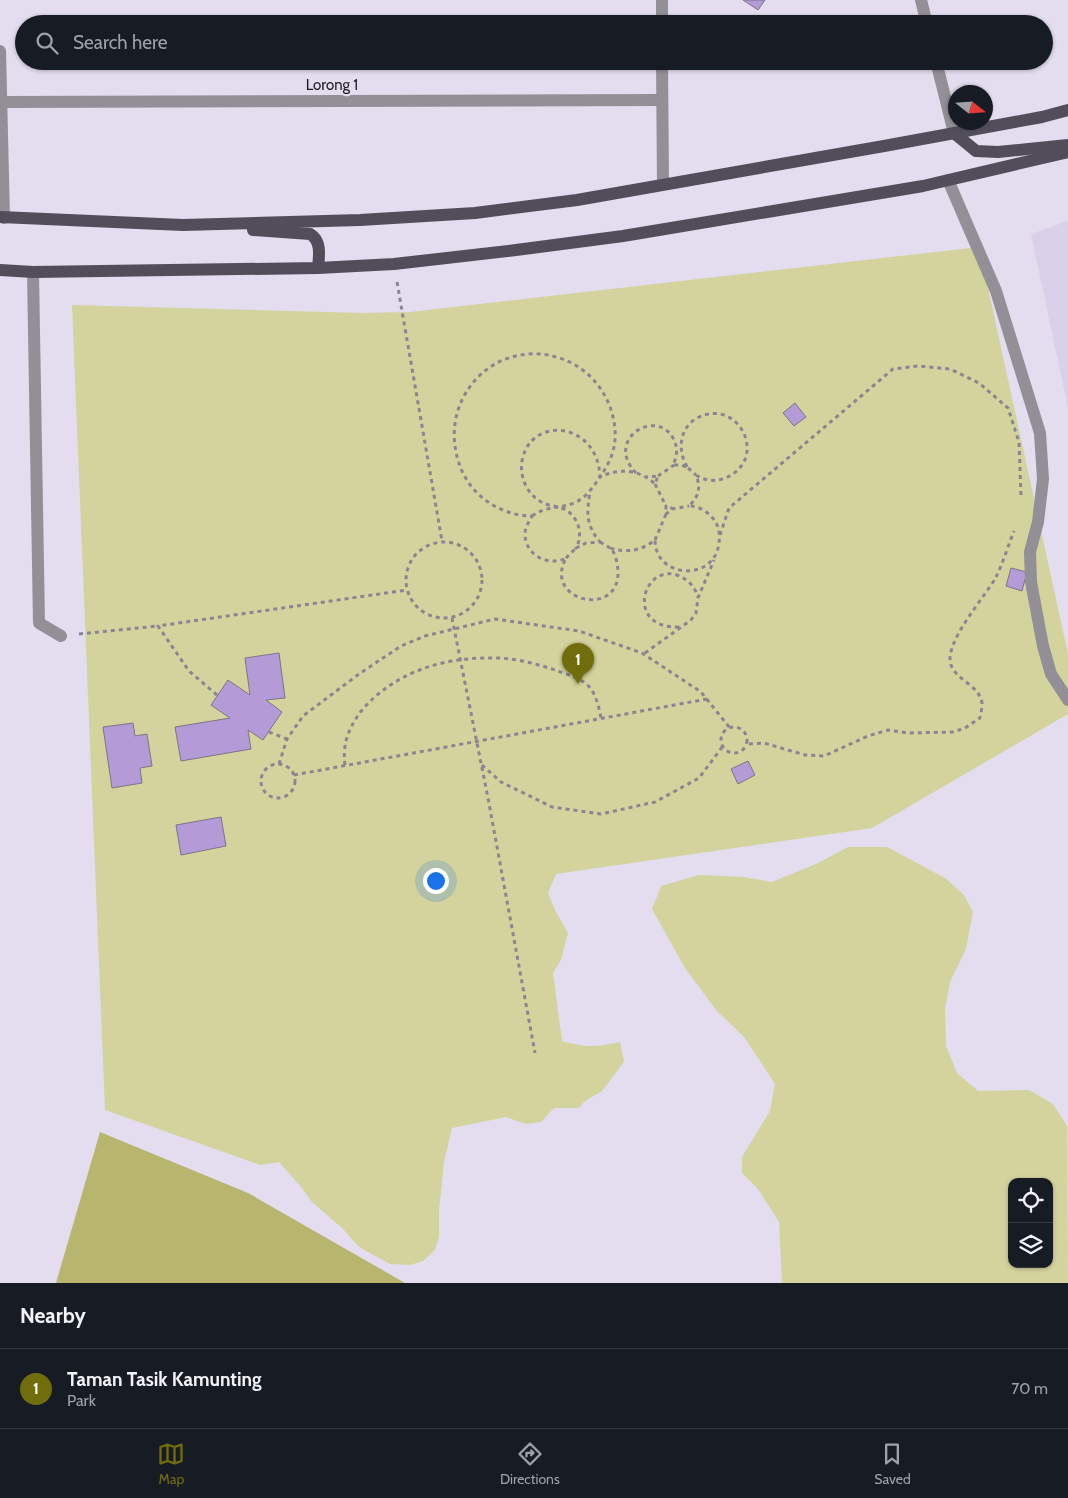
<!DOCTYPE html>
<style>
body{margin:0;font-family:Cabin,sans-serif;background:#242831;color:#f1f3f6}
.controls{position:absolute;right:15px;bottom:15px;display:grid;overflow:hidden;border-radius:10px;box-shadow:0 1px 4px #0004}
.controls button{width:45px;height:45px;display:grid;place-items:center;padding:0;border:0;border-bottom:1px solid #363941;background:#171b24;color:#f1f3f6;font:25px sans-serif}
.compass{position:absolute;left:948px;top:85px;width:45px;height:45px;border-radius:50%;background:#171b24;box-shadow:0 1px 4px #0004;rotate:107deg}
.you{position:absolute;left:435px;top:880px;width:18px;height:18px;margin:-12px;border:4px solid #fff;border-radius:50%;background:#1a73e8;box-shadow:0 0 0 8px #1a73e833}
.badge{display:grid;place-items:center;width:32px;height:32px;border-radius:50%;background:#716d0c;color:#fff;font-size:16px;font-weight:700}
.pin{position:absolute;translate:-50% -41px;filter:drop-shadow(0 1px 2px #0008)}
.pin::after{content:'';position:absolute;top:26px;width:18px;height:15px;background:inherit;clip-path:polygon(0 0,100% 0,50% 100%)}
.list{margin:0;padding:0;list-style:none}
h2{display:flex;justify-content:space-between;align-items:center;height:65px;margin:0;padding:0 20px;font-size:21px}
h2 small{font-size:16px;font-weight:400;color:#9ea1a6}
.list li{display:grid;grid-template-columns:32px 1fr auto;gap:15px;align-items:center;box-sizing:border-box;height:80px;padding:0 20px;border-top:1px solid #363941}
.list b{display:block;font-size:19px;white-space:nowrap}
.list p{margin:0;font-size:16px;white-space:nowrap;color:#9ea1a6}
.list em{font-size:16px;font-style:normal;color:#9ea1a6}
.icon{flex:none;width:28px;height:28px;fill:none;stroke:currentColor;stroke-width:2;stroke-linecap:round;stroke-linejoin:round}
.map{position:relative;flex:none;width:1068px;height:1283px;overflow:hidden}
.search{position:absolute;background:#171b24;box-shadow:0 1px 4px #0004;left:15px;right:15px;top:15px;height:55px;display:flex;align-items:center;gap:12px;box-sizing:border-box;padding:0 18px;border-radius:28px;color:#9ea1a6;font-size:19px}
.sheet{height:145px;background:#171b24}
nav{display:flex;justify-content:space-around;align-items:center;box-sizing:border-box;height:70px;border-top:1px solid #363941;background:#171b24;font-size:14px;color:#9ea1a6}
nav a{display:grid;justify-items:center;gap:2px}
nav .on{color:#716d0c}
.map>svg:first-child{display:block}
</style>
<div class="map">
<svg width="1068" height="1283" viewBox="0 0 1068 1283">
<rect width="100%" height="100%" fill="#e4dcef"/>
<polygon fill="#dad0e9" points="1068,221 1068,408 1031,234"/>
<g fill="#d4d39d" fill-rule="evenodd">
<path d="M979,247L1068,654V714L872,828L556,874L548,893L555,910L568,933L561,960L553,973L562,1041C586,1048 597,1047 620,1042L624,1062L602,1091L585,1101L579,1108H554L541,1122L526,1124L506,1117L452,1128L444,1162L439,1211V1237L435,1250L423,1261L410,1265L390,1264L359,1247L342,1228L312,1202L301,1187L279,1162L260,1165L105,1110L72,305L362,313L410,312Z"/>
<path d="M848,847H887L945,878L964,895L973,912L966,949L950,982L945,1010L946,1046L957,1073L978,1091L1029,1090L1053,1104L1067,1126L1068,1283H782L779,1222L758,1189L742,1173V1157L770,1111L775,1084L744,1037L716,1010L685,968L652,909L661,886L699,875L744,877L772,882L816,864ZM1012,1182H1049V1264H1012Z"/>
</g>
<polygon fill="#b7b56e" points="100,1132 248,1193 405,1283 56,1283"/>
<g fill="#b59ad8" stroke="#7b7585">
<polygon points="743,0 765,0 758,10"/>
<polygon points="795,403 806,417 794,426 783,413"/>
<polygon points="1011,568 1027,572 1022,591 1006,586"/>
<polygon points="279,653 285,698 266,700 282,712 263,740 248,730 251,749 181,761 175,727 230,718 211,705 228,680 250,695 245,658"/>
<polygon points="133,723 135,736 147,734 152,766 140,768 142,783 112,788 103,727"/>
<polygon points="748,761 755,775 738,784 731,769"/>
<polygon points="221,817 226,846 181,855 176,825"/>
</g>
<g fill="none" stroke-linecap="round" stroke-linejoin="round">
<g stroke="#8a8592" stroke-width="3" stroke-dasharray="4 4" stroke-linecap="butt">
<polyline points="397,282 442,541"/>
<polyline points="688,468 696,475"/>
<path d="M636,473C603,439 658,406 674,440C678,448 677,457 673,465H682L688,468C677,452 679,428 697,418C739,396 770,460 725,478C716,482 704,481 696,475C701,488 699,496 689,506C699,506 709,512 715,521C719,527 720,535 719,543C715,582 655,579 655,540C641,551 627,553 610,548C616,553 617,563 618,570C621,619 542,602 566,558C548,567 525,555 525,534C525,527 529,522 532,516C503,516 474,498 462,471C452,448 451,422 463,398C494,337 580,340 608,402C614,416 617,432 614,447C612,458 606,468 600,477C619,468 639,469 655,484L658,476L646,477"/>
<polyline points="658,476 674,465"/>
<polyline points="655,484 666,506"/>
<polyline points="674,509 666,506 666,514 672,509 689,506"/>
<path d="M532,516C548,505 560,509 574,503C586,498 593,487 600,477C598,421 530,415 522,461C519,480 530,500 549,505C554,506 559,507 564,509C578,516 584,534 576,548L586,543L600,542C585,524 587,512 590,491"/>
<polyline points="720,535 729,508 893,369 918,366 950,369 979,383 1008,408 1019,442 1021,496"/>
<polyline points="655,540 666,514"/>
<circle cx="444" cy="580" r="38"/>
<polyline points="600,542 610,548"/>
<polyline points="566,558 576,548"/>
<polyline points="452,618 488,798 535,1053"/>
<path d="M679,627C625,629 642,564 677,575C688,579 695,587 698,597"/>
<polyline points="79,634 158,626"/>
<polyline points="645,653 691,620 696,613 698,598 714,560"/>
<polyline points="217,695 189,671 158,626 407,590"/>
<circle cx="734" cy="740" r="13"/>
<polyline points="269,732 287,739"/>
<path d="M749,744L764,743L805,755L824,756L868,736L888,730L908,733L953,732L965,728L980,718C981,714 982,708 982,703C979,685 957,681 951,665C943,643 986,596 996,577C1003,563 1008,546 1014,531"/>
<circle cx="278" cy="781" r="17"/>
<polyline points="279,764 287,739 303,716 359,674 401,646 425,636 495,619 579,631 642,653 701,692 730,728"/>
<path d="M345,765C338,719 384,682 425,668C445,661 467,658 488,658C511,657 534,663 555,670C568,675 583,678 591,689C597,698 599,708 601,718"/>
<polyline points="482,765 501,782 552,807 601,814 655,802 699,778 723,746"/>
<polyline points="294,775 707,699"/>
</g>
<g stroke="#928f96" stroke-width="12">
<polyline points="662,0 662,24"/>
<polyline points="921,0 927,24"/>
<polyline points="0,51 4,218"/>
<polyline points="662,61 663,184"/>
<polyline points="936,61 954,133"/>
<polyline points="1,102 662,100"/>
<polyline points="948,180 996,291 1040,433 1043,479 1038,522 1030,552 1031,582 1043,646 1051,674 1068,700"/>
<polyline points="33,272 39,623 61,636"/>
</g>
<g stroke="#524d5a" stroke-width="12">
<polyline points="954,133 976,151 998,152 1068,145"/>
<polyline points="0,217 183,225 360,220 475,213 577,200 884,146 1042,117 1068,110"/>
<path d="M253,230L310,234C322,241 319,256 318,268"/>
<polyline points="0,270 33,272 318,268 394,264 516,250 623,236 923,186 1068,152"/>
</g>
</g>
<g text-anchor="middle" stroke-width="4.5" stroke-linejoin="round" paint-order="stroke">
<g font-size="15" fill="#1e1b22" stroke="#e4dcef">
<text x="332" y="90">Lorong 1</text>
</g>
</g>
</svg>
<div class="controls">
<button><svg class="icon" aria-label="locate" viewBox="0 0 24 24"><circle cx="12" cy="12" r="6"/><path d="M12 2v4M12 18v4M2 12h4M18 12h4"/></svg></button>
<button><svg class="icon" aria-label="layers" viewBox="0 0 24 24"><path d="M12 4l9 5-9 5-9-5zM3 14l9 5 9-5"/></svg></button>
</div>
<svg class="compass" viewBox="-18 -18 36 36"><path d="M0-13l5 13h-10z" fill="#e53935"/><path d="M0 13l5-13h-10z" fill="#9ea1a6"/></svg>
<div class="you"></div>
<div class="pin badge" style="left:578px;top:684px">1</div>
<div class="search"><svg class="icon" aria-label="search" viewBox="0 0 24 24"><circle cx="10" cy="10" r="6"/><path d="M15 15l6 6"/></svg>Search here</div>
</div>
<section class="sheet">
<h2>Nearby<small></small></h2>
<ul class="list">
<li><span class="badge">1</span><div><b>Taman Tasik Kamunting</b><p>Park</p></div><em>70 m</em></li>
</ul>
</section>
<nav>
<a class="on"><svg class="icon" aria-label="map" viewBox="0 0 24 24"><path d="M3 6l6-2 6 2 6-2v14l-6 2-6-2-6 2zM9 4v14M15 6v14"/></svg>Map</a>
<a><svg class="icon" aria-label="directions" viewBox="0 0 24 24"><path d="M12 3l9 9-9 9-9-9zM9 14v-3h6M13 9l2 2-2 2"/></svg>Directions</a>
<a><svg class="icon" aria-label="saved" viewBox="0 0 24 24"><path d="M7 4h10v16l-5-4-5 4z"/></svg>Saved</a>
</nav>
